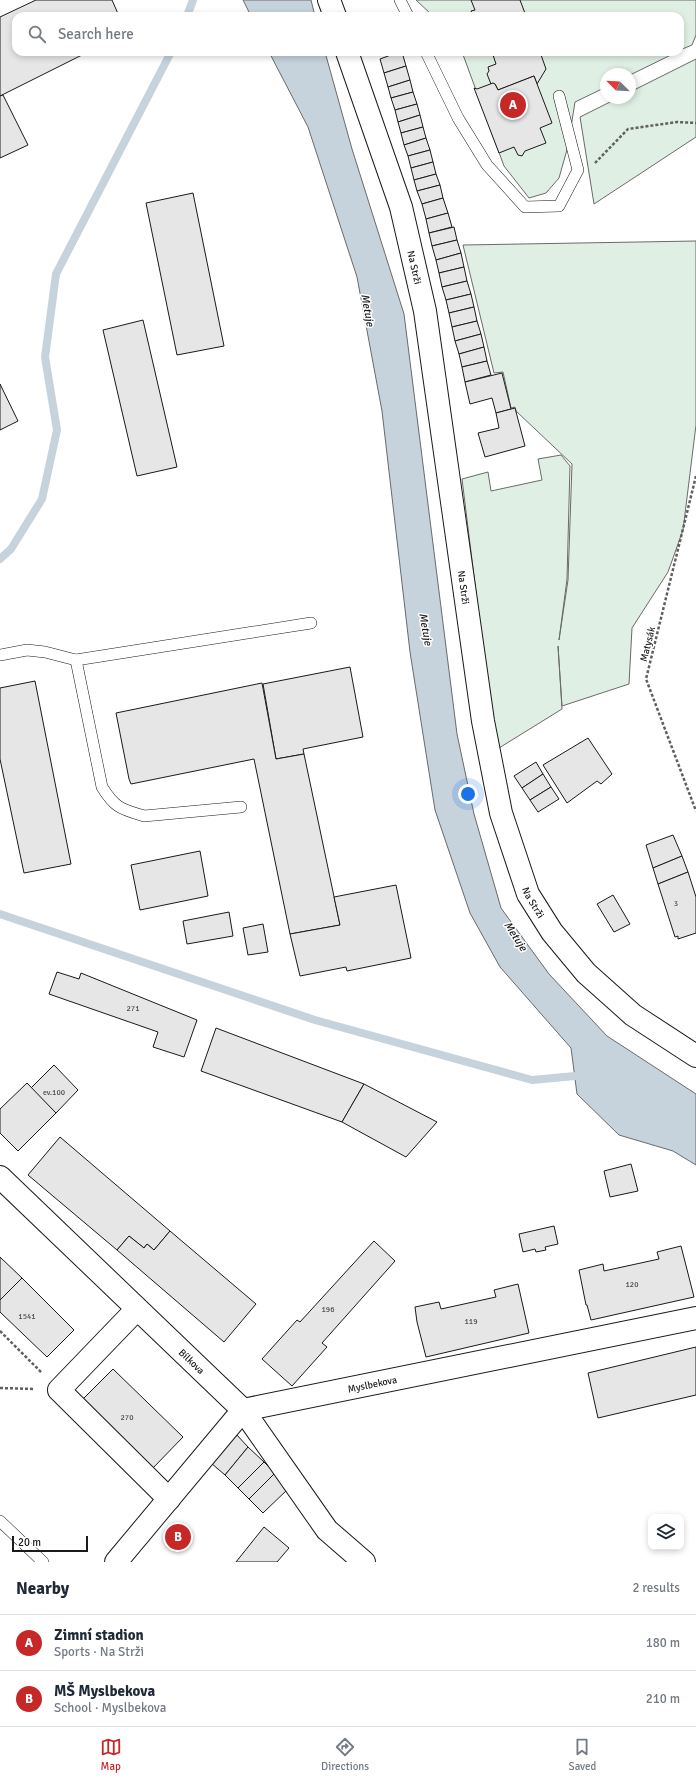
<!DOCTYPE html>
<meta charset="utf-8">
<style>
body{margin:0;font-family:Signika,sans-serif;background:#f2f2f3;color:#1f2937}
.controls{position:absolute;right:12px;bottom:12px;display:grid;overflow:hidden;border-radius:8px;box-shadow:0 2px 6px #0003}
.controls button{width:36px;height:36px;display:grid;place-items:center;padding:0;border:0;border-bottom:1px solid #e0e1e3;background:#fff;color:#1f2937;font:20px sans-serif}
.compass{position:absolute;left:600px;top:68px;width:36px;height:36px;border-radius:50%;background:#fff;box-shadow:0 2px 6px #0003;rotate:294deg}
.scale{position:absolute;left:12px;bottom:10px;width:76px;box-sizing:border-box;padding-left:4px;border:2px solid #1a1a1a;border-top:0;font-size:11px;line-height:14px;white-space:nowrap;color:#1a1a1a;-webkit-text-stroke:3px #fff;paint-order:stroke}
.you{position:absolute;left:468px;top:794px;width:14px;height:14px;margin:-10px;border:3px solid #fff;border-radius:50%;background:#1a73e8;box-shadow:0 0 0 6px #1a73e833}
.badge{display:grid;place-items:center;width:26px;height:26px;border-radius:50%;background:#c62828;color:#fff;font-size:13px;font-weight:700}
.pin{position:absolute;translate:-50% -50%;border:2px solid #fff;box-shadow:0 1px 4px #0006}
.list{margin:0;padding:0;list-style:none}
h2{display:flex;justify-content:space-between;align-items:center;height:52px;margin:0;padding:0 16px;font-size:17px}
h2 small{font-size:13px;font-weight:400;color:#747a83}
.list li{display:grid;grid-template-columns:26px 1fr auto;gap:12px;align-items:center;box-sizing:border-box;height:56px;padding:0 16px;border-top:1px solid #e0e1e3}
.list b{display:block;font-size:15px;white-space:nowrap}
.list p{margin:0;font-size:13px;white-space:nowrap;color:#747a83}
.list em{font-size:13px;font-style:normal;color:#747a83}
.icon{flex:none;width:22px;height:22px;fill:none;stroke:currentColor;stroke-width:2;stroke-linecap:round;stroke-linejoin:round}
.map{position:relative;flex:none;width:696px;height:1562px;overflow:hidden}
.search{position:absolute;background:#fff;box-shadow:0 2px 6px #0003;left:12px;right:12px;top:12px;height:44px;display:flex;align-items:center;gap:10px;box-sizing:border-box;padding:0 14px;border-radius:12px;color:#747a83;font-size:15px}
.sheet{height:164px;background:#fff}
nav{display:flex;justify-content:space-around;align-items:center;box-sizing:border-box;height:56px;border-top:1px solid #e0e1e3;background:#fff;font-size:11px;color:#747a83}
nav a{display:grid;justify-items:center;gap:2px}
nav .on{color:#c62828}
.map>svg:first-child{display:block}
</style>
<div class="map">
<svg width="696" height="1562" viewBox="0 0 696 1562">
<rect width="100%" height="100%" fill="#fff"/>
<g fill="#e0efe3" stroke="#6a6a6a">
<polygon points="416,0 696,0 696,35 692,45 680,50 680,16 433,16"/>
<polygon points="462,52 677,52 630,75 606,74 606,87 575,102 568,146 559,178 546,193 529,198 504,166"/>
<polygon points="696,59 696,137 594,204 580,117 618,98 630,98 630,92"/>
<polygon points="696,241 696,425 683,530 668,572 632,628 629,684 562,706 558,646 562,709 499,748 494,738 462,479 488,472 491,491 542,480 538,459 561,455 570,466 567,579 559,640 568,580 572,464 516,411 515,407 511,408 503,372 494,373 463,245"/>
</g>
<g fill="#c6d2dc" stroke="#6a6a6a">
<polygon points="243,0 311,0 315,16 251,16"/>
<polygon points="269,52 325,52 352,149 404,314 457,734 474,814 501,908 549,974 607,1036 696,1094 696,1165 673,1151 619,1135 577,1094 571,1048 500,967 470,913 435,810 410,652 382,411 357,277 308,127"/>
</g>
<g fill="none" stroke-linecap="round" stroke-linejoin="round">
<g stroke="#c6d2dc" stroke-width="8">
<polyline points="187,16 193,0"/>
<polyline points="0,559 11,549 42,499 57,430 45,357 56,274 171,52"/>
<polyline points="0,914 315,1020 532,1080 586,1075"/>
</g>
</g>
<g fill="#e6e6e6" stroke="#1a1a1a">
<polygon points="36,0 112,0 119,16 16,16 16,52 88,52 0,96 0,17"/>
<polygon points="471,0 520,0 526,16 473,16 471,11 475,10"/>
<polygon points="399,52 402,52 406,66 384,73 380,59"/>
<polygon points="492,52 540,52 546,69 537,84 534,76 498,90 495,84 491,84 487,74 489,71 488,67 496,64"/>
<polygon points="406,66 410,80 388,87 384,73"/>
<polygon points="534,76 552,123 540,128 546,143 525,151 522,156 518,155 514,147 499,153 474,88 477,89 493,83 495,84 498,90"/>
<polygon points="410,80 413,92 391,98 388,87"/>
<polygon points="413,92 417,104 395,110 391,98"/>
<polygon points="3,95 28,145 0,158 0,96"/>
<polygon points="417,104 420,115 398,122 395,110"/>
<polygon points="420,115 423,127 401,133 398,122"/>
<polygon points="423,127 426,138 404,145 401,133"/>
<polygon points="426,138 430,150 408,156 404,145"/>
<polygon points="430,150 433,162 411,168 408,156"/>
<polygon points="433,162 436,174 414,180 411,168"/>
<polygon points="436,174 440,185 417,191 414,180"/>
<polygon points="440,185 443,198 422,204 417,191"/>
<polygon points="193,193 224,346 177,355 146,203"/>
<polygon points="443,198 448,213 426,219 422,204"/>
<polygon points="448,213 452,227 429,233 426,219"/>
<polygon points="454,227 457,240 432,246 429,233"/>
<polygon points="457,240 461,253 436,260 432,246"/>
<polygon points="461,253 464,267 439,273 436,260"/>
<polygon points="464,267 467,281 442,287 439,273"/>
<polygon points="467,281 471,294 446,300 442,287"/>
<polygon points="471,294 474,307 449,313 446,300"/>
<polygon points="474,307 477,321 452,327 449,313"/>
<polygon points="143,320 177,467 137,476 103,330"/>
<polygon points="477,321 481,334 455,341 452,327"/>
<polygon points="481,334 484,347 459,354 455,341"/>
<polygon points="484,347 487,361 462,367 459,354"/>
<polygon points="487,361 491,375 465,382 462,367"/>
<polygon points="502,373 511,409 496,413 492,398 470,404 465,382"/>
<polygon points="0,384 18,421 0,430"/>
<polygon points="515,408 525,446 485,457 478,433 499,428 496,413"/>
<polygon points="350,667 363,737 303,749 304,754 276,759 263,684"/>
<polygon points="35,681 71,864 24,873 0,759 0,688"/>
<polygon points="262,683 276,759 304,754 340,925 290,934 254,759 131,784 129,779 116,713"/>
<polygon points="588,738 612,774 601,784 597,781 567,803 543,765"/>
<polygon points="536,762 543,774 522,788 514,776"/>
<polygon points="543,774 551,787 530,800 522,788"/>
<polygon points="551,787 559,799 538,812 530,800"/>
<polygon points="673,835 682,856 653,868 646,845"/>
<polygon points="200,851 208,896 140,910 131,865"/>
<polygon points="682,856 688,872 658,884 653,868"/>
<polygon points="688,872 696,897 696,933 678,939 678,936 675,937 658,884"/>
<polygon points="396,885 411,958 347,971 346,967 300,976 290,934 340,925 334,897"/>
<polygon points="613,895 630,924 614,932 597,904"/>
<polygon points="229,912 233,936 187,944 183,921"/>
<polygon points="263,924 268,952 248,955 243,928"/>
<polygon points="57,972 79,979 81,973 197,1020 184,1057 153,1047 158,1032 49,994"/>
<polygon points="216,1028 364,1084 342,1122 201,1071"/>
<polygon points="54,1065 78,1090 56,1113 31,1088"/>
<polygon points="27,1083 56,1113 18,1151 0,1133 0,1109"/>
<polygon points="364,1084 437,1122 406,1157 342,1122"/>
<polygon points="60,1137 170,1231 154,1250 147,1244 144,1248 129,1236 117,1250 28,1175"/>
<polygon points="631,1164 638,1191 610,1197 604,1171"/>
<polygon points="554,1226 558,1244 545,1247 546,1250 536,1252 535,1249 523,1252 519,1234"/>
<polygon points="170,1231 256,1304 224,1342 117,1250 129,1236 144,1248 147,1244 154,1250"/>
<polygon points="374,1241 395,1261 322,1343 327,1347 292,1386 262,1359 297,1320 300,1322"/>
<polygon points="681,1246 694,1297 591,1320 587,1305 586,1305 579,1270 603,1264 604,1271 659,1259 657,1252"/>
<polygon points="0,1257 22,1278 0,1300"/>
<polygon points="22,1278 74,1330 47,1357 0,1312 0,1300"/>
<polygon points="518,1284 529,1333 426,1357 417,1322 415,1307 439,1302 441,1309 496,1297 494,1290"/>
<polygon points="696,1347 696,1395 598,1418 588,1373"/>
<polygon points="113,1369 183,1437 152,1469 82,1400"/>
<polygon points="235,1433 248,1447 225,1475 211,1463"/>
<polygon points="248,1447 264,1462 238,1488 225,1475"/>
<polygon points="264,1462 275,1473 249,1499 238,1488"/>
<polygon points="275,1473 289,1488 263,1513 249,1499"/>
<polygon points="264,1527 289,1548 277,1562 236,1562"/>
</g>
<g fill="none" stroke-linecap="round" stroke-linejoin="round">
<g stroke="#1a1a1a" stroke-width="12">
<g id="lane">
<polyline points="400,0 408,16"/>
<polyline points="426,52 458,118 487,165 525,207 559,206 578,170 559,96"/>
<polyline points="0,655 27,650 45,652 76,660 311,623"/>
<path d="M76,660L102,787C115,808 121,809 144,816L241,807"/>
<polyline points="0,1521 43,1562"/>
</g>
</g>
<g stroke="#1a1a1a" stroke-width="24">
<g id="street">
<polyline points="329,0 335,16"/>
<path id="s1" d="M347,52L401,207L425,311L483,721L501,813L528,894L552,932L586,973L633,1015L696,1056"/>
<path id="s2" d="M0,1177L243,1410L327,1530L364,1562"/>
<polyline points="137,1309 59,1390 169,1499"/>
<path id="s3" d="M116,1562L243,1410L696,1318"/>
</g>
</g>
<g stroke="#5f5f5f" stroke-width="2.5" stroke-dasharray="3 2" stroke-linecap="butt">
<polyline points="595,163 628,129 677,122 696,123"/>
<polyline points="696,476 646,679 696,811"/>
<polyline points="0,1331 42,1373"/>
<polyline points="0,1388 35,1389"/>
</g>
<use href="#lane" stroke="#fff" stroke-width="11"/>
<use href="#street" stroke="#fff" stroke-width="22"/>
</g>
<g text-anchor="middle" stroke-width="3" stroke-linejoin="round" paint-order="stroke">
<g font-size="8" fill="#4d4d4d">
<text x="676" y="906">3</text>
<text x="133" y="1011">271</text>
<text x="54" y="1095">ev.100</text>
<text x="632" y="1287">120</text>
<text x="328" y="1312">196</text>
<text x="27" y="1319">1541</text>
<text x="471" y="1324">119</text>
<text x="127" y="1420">270</text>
</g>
<g font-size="10" fill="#1a1a1a" stroke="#fff">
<text dy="4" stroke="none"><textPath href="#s1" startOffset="226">Na Strži</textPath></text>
<text dy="4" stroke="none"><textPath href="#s1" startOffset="550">Na Strži</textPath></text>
<text transform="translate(647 644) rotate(-76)" y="4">Matysák</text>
<text dy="4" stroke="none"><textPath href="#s1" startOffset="874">Na Strži</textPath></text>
<text dy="4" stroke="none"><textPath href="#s2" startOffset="266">Bílkova</textPath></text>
<text dy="4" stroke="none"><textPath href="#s3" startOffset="330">Myslbekova</textPath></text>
</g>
<g font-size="11" font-style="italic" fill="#1a1a1a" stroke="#fff">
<text transform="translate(368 310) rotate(80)" y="4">Metuje</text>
<text transform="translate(426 629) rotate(80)" y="4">Metuje</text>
<text transform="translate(516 936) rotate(57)" y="4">Metuje</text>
</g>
</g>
</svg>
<div class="controls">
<button><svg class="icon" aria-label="layers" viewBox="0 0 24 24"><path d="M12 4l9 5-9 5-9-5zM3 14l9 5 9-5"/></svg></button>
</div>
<svg class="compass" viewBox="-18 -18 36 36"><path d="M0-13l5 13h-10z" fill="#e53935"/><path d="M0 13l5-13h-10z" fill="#747a83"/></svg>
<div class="scale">20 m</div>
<div class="you"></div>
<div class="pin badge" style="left:513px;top:105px">A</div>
<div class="pin badge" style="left:178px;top:1537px">B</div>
<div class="search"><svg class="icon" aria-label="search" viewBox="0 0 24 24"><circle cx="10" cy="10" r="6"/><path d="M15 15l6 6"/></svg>Search here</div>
</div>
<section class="sheet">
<h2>Nearby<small>2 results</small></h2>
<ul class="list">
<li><span class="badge">A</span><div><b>Zimní stadion</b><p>Sports · Na Strži</p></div><em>180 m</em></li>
<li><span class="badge">B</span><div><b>MŠ Myslbekova</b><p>School · Myslbekova</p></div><em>210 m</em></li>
</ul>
</section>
<nav>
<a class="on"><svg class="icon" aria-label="map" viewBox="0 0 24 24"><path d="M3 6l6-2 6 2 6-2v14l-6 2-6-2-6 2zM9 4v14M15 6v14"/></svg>Map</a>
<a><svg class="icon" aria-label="directions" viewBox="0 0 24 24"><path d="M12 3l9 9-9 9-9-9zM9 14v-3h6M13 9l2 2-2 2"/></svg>Directions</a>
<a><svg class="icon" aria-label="saved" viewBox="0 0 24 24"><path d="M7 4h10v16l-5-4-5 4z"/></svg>Saved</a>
</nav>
